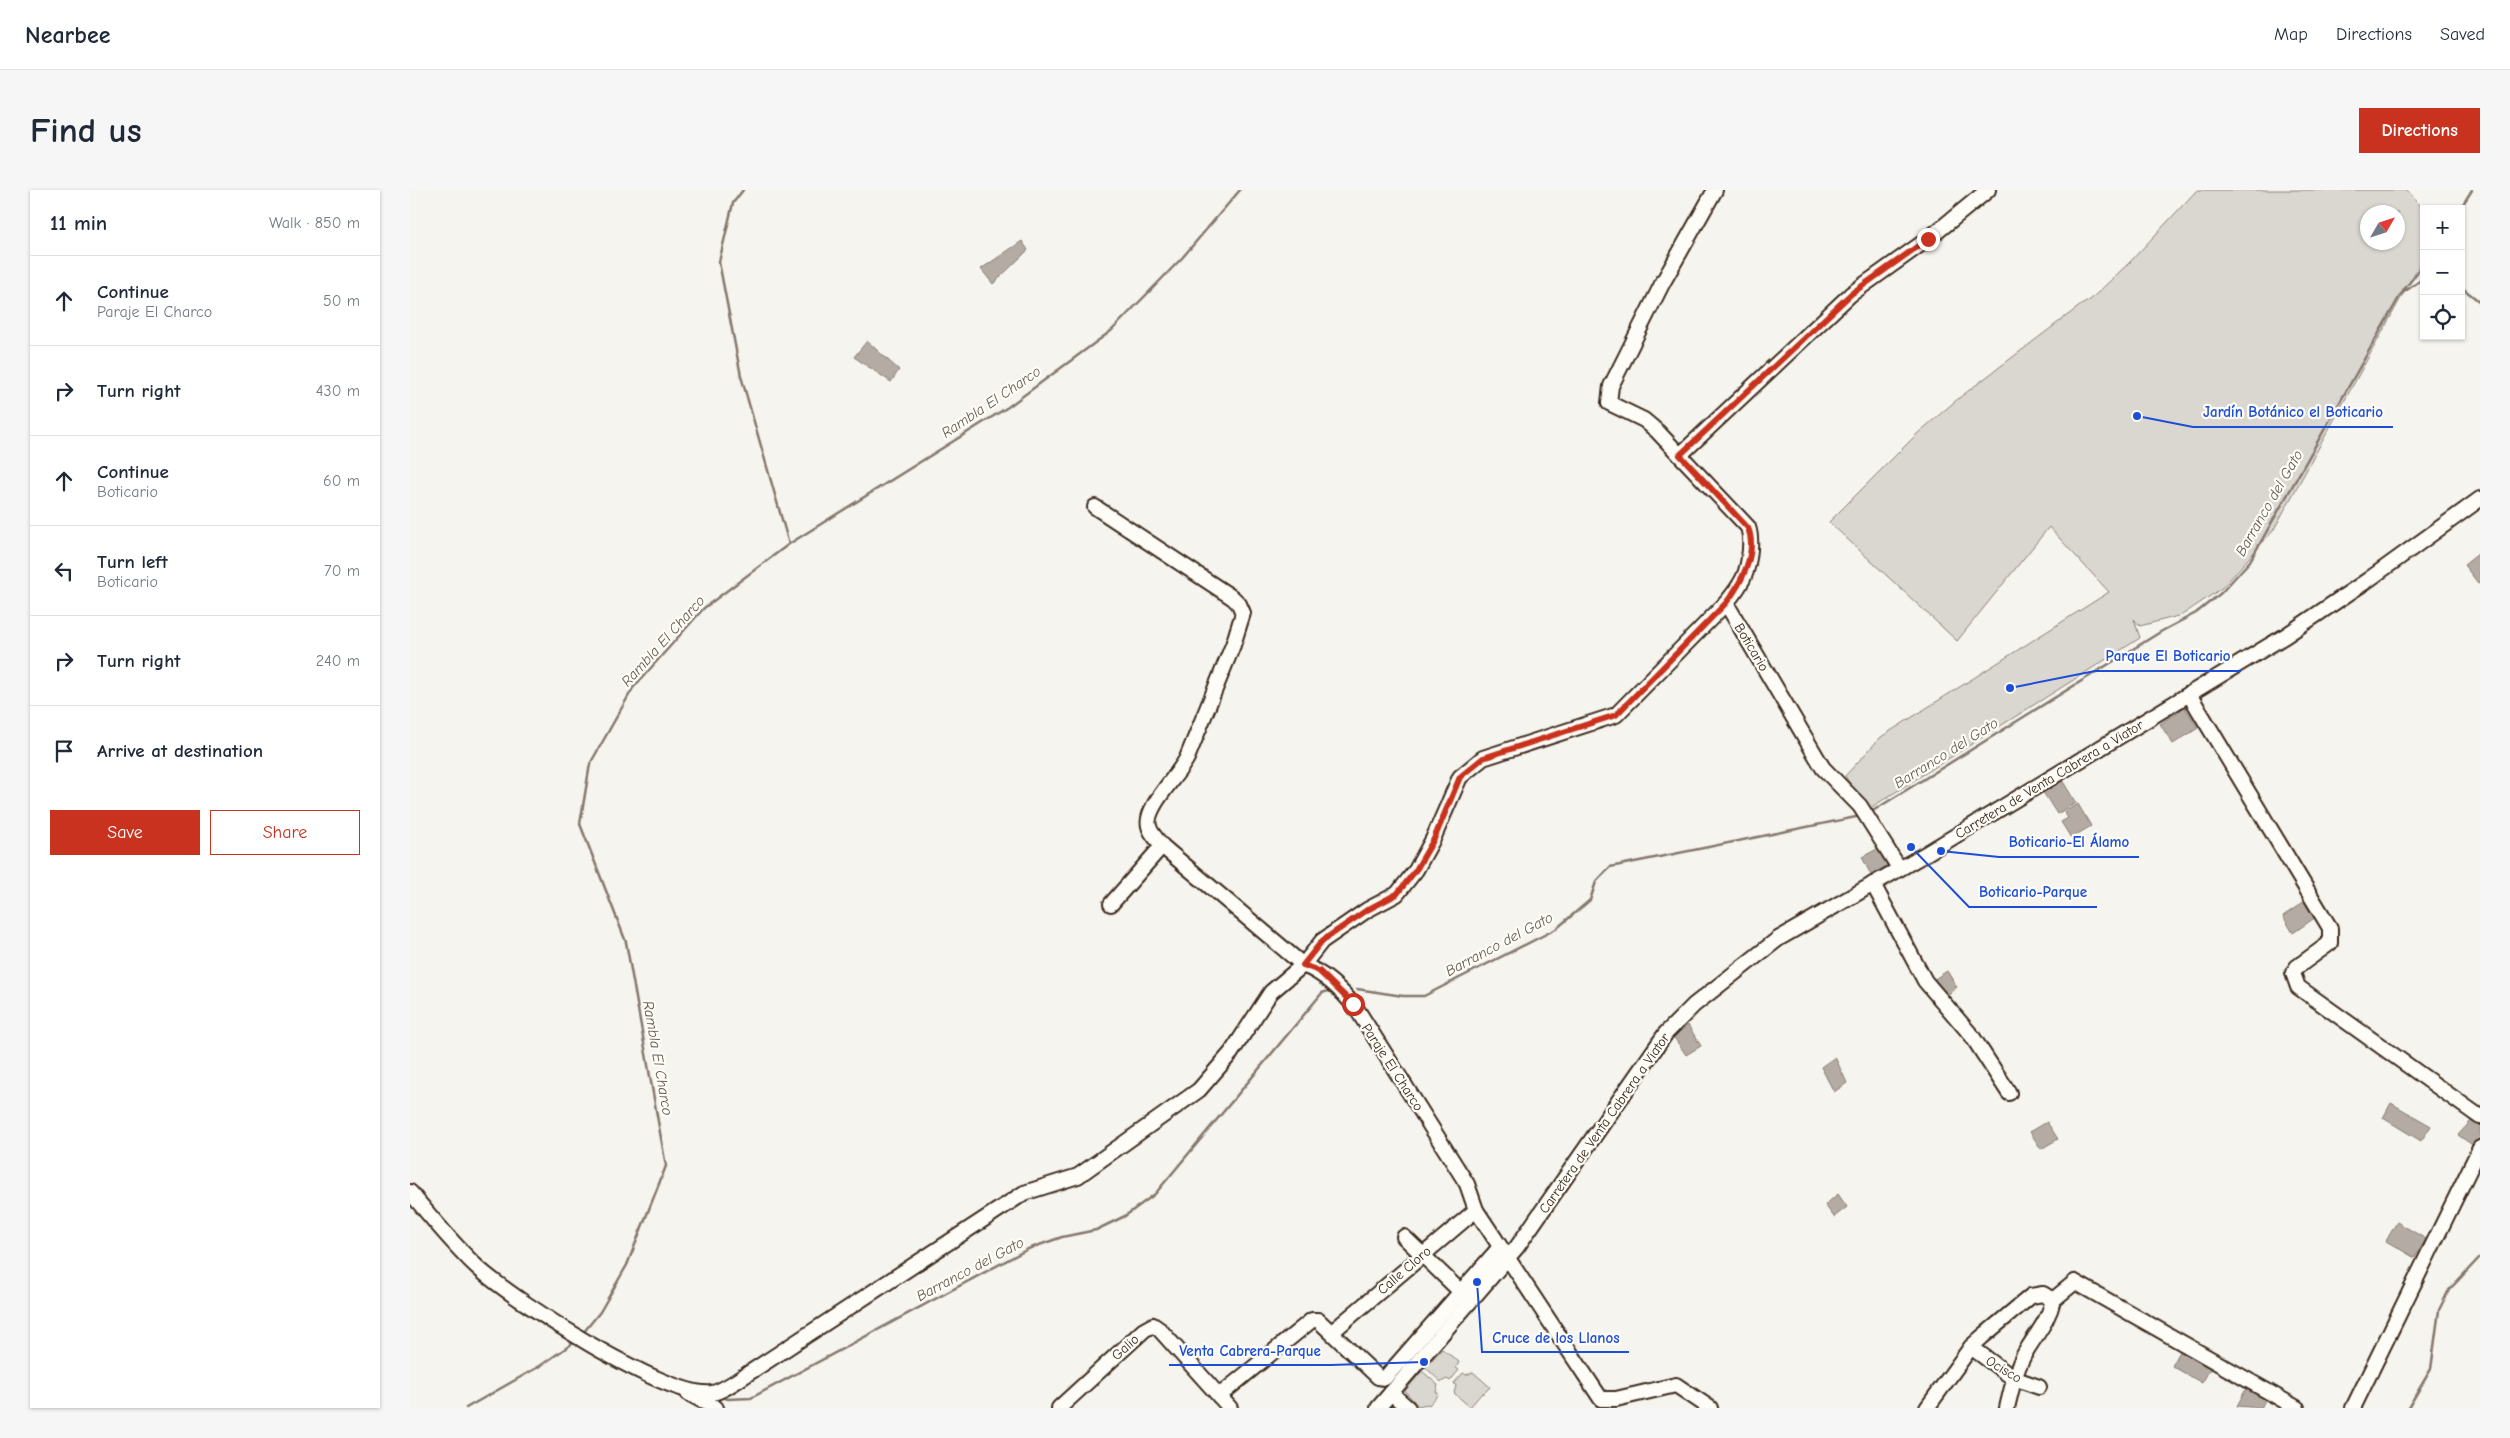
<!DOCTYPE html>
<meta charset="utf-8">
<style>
body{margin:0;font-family:"Comic Neue",sans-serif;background:#f6f6f7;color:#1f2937}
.controls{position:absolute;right:15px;top:15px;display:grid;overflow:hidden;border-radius:0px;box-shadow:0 1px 4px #0004}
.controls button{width:45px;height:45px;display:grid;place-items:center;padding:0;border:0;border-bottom:1px solid #e0e1e3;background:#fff;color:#1f2937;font:25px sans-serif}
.compass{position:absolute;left:1950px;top:15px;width:45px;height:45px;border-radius:50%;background:#fff;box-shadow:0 1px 4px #0004;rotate:51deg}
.stop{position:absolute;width:15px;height:15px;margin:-11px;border:4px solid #c8321e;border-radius:50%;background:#fff}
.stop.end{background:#c8321e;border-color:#fff;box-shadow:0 1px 5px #0008}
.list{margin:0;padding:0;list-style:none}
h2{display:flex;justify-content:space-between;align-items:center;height:65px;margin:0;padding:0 20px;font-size:21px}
h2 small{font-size:16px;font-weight:400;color:#747a83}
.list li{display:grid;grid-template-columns:32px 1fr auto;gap:15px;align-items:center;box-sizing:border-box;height:90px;padding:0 20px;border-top:1px solid #e0e1e3}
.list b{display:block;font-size:19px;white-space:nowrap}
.list p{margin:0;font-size:16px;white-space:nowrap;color:#747a83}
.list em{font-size:16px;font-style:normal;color:#747a83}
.actions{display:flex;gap:10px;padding:15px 20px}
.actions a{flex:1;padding:11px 0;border:1px solid #c8321e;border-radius:0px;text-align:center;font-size:18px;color:#c8321e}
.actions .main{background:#c8321e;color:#fff}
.icon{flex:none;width:28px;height:28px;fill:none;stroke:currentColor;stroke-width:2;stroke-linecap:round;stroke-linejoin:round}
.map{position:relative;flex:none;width:2070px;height:1218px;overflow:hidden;border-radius:0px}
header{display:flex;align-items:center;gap:30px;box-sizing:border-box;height:70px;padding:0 25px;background:#fff;border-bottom:1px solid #e0e1e3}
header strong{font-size:24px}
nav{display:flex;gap:28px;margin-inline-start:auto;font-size:18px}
.intro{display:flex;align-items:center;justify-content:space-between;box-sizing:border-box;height:120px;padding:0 30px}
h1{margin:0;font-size:35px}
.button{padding:12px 22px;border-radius:0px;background:#c8321e;color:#fff;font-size:18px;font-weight:700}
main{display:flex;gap:30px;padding:0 30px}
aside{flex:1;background:#fff;border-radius:0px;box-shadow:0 1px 4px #0004}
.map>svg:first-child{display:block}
</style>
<header>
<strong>Nearbee</strong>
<nav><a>Map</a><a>Directions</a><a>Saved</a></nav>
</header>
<div class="intro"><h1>Find us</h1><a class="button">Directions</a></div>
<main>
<aside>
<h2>11 min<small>Walk · 850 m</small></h2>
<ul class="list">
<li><svg class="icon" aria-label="ahead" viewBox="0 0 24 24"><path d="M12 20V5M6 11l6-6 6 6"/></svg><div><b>Continue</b><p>Paraje El Charco</p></div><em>50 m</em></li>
<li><svg class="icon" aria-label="right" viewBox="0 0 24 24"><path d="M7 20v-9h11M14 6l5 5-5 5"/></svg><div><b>Turn right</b></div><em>430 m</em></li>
<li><svg class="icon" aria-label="ahead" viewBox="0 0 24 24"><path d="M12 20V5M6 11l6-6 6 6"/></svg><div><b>Continue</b><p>Boticario</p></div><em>60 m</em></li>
<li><svg class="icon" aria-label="left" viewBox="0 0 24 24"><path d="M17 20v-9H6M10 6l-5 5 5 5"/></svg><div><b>Turn left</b><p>Boticario</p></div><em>70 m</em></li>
<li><svg class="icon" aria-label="right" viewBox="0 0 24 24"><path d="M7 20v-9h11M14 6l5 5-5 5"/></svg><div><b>Turn right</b></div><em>240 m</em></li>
<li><svg class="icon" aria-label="arrive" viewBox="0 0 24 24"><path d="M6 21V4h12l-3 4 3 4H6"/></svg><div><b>Arrive at destination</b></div></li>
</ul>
<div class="actions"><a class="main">Save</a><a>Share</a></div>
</aside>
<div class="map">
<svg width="2070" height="1218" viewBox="0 0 2070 1218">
<rect width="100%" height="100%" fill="#f5f4ee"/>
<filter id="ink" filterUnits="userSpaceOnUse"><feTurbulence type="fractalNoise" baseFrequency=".02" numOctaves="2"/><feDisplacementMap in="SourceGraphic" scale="10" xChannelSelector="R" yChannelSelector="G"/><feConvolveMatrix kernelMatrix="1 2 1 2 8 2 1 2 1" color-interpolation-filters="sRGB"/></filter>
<g filter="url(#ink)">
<g fill="#dad6d0" stroke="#8a8077" fill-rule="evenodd">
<path d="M1787,0H1997L2014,20V66L1863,341L1812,398L1772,425L1730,436L1724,429L1730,448L1457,620L1435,586L1471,547L1699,402L1639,337L1547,451L1419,332L1508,243L1549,208L1671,115L1680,110L1720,72ZM1958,22H1988V52H1958Z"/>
<polygon points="1032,1159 1049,1172 1046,1178 1049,1180 1040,1191 1037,1189 1031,1192 1015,1177"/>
<polygon points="1012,1181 1028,1195 1026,1202 1029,1204 1019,1215 1017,1214 1008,1216 995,1201"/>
<polygon points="1063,1182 1080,1197 1074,1203 1072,1203 1060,1217 1044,1203 1046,1196 1044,1193 1053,1183 1056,1185"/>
</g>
<g fill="#b4aca4" stroke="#84786e">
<polygon points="612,51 618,60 583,94 571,79"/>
<polygon points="457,151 489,180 481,192 444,167"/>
<polygon points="2068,364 2070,366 2070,392 2068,393 2054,375"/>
<polygon points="1775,517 1788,538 1763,554 1750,534"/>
<polygon points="1652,590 1666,613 1647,624 1633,602"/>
<polygon points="1668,614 1681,636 1661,648 1651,632 1658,628 1654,622"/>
<polygon points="1469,658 1478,675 1461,685 1452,667"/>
<polygon points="1895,711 1906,727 1883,743 1873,726"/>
<polygon points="1537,781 1547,797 1535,807 1520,792"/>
<polygon points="1278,835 1291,856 1276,865 1263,846"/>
<polygon points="1425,867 1437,893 1424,902 1411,877"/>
<polygon points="1981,913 2021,936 2011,951 1973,928"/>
<polygon points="2062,930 2070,936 2070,949 2064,956 2048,945"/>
<polygon points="1637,932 1648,949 1631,959 1620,942"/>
<polygon points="1428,1004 1437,1017 1424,1027 1415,1015"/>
<polygon points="1987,1032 2016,1049 2005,1068 1976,1051"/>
<polygon points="1773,1156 1803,1174 1792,1193 1762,1176"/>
<polygon points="1837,1197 1856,1208 1851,1218 1827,1216"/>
</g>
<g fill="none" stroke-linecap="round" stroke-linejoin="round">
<g stroke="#84786e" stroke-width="2.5">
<polyline points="333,0 323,13 309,72 331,186 379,354"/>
<polyline points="2050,19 2062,0"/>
<polyline points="2051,97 2070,112"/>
<polyline points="1993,101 2014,74"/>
<polyline points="1461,622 1752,441 1786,423 1811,403 1840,371 1991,104 2014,88"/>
<polyline points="947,799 993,806 1014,806 1146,739 1180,710 1186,692 1200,677 1451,626"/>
<polyline points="173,1143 190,1122 217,1075 256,976 216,752 170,634 180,574 223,498 294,418 379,354 598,217 701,141 772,68 830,0"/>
<polyline points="310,1206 318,1209 341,1208 618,1059 652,1047 686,1040 715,1026 745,1004 912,803 918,801"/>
<polyline points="56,1218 130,1176 166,1151"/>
<polyline points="1998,1218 2021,1179 2029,1120 2039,1100 2070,1067"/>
</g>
<g stroke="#3b2a1e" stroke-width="18">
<g id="minor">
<path d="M1305,0L1252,94L1201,196L1199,213L1234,230L1247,241L1338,337C1343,352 1339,381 1330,394C1326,401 1321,407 1316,413L1413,578L1450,616L1489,678"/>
<polyline points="1270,265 1441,104 1518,49 1578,0"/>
<path d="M685,317L823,408L829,414L833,423L823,455L777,568C768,586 734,618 739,636C740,643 748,650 752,656"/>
<polyline points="1779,504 1920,738 1920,753 1887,777 1883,783 1888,797 2070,927"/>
<polyline points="1463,694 1515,791 1562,846 1599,903"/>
<path d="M701,714L752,656L893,775C916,784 933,801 948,821L1057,994L1066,1020L1191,1209H1206L1266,1195L1300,1218"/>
<path d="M0,1002C21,1027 42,1053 66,1076C101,1109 256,1209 302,1203C312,1202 332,1187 342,1181L614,1003L668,986L789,900L821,863L861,802L893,775L912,751L957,720L987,704L1006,680L1023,649L1050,587L1073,568L1206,525L1316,413"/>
<polyline points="994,1047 1051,1102"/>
<polyline points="922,1142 1066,1020"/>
<polyline points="1561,1157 1603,1188 1629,1197"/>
<polyline points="278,1203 306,1218"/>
<polyline points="981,1203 998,1218"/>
<polyline points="809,1206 902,1130 908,1130 968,1187 975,1188 1090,1057"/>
<polyline points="649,1218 734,1140 743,1135 750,1140 820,1218"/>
<polyline points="968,1218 1107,1057 1256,843 1284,815 1368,749 1517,663 1875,446 1958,390 2070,309"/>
<polyline points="1517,1218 1561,1157 1572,1147 1621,1106 1633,1104 1643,1110 1665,1092 1887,1218"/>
<path d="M1597,1218C1602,1197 1606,1177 1618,1158C1628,1142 1639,1129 1643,1110"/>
<polyline points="1943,1218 2070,958"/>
</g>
</g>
<use href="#minor" stroke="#fdfcf7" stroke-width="14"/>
</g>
</g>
<g fill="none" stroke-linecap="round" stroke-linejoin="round" filter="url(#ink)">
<path stroke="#c8321e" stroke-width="6" d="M943,814L909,781L893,775L912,751L957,720L987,704L1006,680L1024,649L1050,587L1073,568L1206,525L1316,413C1331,394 1348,362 1338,338L1270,265L1441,104L1518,49"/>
</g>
<g text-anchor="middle" stroke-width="4.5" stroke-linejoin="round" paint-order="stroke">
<g font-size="14" fill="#3b2a1e" stroke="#fdfcf7">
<text transform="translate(1342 457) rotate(59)" y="5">Boticario</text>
<text transform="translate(1639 589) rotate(-31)" y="5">Carretera de Venta Cabrera a Viator</text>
<text transform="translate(983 877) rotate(57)" y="5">Paraje El Charco</text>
<text transform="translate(1194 933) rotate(-55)" y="5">Carretera de Venta Cabrera a Viator</text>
<text transform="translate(994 1080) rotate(-41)" y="5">Calle Cloro</text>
<text transform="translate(715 1157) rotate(-42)" y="5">Galio</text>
<text transform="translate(1594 1179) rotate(31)" y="5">Ocisco</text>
</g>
<g font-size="15" font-style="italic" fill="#65584d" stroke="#fdfcf7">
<text transform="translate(581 212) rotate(-34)" y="5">Rambla El Charco</text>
<text transform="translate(1859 313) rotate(-60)" y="5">Barranco del Gato</text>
<text transform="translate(253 451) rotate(-48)" y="5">Rambla El Charco</text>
<text transform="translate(1536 563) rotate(-32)" y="5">Barranco del Gato</text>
<text transform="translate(1089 754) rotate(-28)" y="5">Barranco del Gato</text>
<text transform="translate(248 868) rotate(80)" y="5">Rambla El Charco</text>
<text transform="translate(560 1079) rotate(-28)" y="5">Barranco del Gato</text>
</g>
</g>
<path fill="none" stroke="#1d4ed8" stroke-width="2" d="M1727 226L1783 237H1983M1600 498L1685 481H1831M1531 661L1589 667H1729M1501 657L1559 717H1687M1067 1092L1072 1162H1219M1014 1172L921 1175H759"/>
<g fill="#1d4ed8" stroke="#fdfcf7" stroke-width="2">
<circle cx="1727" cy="226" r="5"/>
<circle cx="1600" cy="498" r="5"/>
<circle cx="1531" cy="661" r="5"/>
<circle cx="1501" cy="657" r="5"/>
<circle cx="1067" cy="1092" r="5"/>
<circle cx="1014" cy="1172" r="5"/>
</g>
<g font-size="15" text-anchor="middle" font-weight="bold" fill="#1d4ed8" stroke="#fdfcf7" stroke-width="4.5" stroke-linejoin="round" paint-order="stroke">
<text x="1883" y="227">Jardín Botánico el Boticario</text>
<text x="1758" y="471">Parque El Boticario</text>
<text x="1659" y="657">Boticario-El Álamo</text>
<text x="1623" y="707">Boticario-Parque</text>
<text x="1146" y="1153">Cruce de los Llanos</text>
<text x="840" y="1166">Venta Cabrera-Parque</text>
</g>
</svg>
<div class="controls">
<button>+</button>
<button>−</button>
<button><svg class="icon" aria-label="locate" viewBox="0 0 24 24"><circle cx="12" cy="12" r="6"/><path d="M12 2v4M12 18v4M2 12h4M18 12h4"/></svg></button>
</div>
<svg class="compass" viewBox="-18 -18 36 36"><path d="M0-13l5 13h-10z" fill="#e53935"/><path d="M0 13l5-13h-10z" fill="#747a83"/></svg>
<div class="stop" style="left:943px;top:814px"></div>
<div class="stop end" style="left:1518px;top:49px"></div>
</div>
</main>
